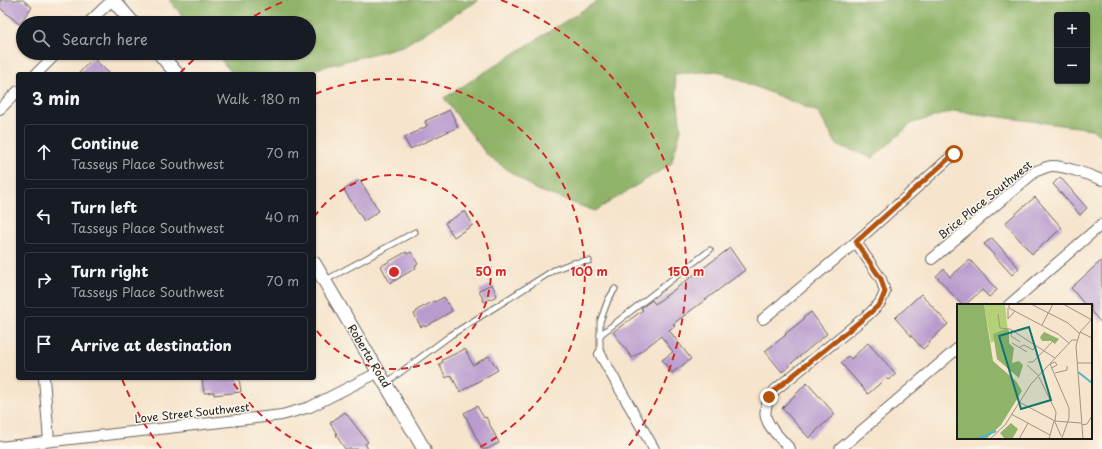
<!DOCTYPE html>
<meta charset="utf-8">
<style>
body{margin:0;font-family:"Playpen Sans",sans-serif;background:#242831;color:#f1f3f6}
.controls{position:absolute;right:12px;top:12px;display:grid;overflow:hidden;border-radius:4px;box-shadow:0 1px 3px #0004}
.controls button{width:36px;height:36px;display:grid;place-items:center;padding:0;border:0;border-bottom:1px solid #363941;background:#171b24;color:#f1f3f6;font:20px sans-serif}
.stop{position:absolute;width:12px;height:12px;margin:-9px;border:3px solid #b45309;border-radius:50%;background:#fff}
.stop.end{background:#b45309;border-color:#fff;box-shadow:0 1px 4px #0008}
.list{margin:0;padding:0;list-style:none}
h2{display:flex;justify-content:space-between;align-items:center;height:52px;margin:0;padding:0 16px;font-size:17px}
h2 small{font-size:13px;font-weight:400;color:#9ea1a6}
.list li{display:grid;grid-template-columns:26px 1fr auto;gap:12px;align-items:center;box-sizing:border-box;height:56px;margin:0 8px 8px;padding:0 8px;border:1px solid #363941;border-radius:4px}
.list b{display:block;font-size:15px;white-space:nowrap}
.list p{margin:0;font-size:13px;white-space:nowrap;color:#9ea1a6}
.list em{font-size:13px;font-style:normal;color:#9ea1a6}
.icon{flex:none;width:22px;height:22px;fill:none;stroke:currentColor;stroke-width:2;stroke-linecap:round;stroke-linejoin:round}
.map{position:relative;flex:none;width:1102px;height:449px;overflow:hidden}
.search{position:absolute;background:#171b24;box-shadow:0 1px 3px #0004;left:16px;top:16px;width:300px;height:44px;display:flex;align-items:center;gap:10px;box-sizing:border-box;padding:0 14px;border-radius:22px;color:#9ea1a6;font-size:15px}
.panel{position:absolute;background:#171b24;box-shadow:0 1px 3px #0004;left:16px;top:72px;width:300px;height:308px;border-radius:4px}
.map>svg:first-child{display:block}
</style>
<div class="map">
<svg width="1102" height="449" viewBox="0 0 1102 449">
<rect width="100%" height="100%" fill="#fbf7ec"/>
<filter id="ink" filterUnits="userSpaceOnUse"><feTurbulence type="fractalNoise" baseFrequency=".025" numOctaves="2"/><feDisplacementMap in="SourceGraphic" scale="8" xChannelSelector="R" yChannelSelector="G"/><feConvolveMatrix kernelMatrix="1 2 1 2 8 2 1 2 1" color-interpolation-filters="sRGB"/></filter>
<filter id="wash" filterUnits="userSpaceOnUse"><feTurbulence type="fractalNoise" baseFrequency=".012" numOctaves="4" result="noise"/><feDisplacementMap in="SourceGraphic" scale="16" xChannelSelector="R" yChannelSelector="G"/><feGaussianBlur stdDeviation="0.9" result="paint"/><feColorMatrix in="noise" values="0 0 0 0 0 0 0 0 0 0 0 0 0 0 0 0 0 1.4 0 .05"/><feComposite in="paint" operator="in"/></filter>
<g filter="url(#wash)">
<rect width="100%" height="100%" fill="#f6e4cc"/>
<g fill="#8fb368" stroke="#566842" fill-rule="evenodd">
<polygon points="169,0 479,0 403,46 296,74 233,74 215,53 309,53 309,23 189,23"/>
<path d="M599,0H1102V137L1092,129L955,111L912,123L873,158L837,145L818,112L717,71L674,74L681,129L671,164L595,211L535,189L487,155L444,98ZM1057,15H1087V81H1057Z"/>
</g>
<g id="blocks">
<g fill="#b99bce">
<polygon points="0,0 23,0 32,7 19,24 0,8"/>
<polygon points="93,58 110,74 78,74"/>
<polygon points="450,110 458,127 410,149 404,138 427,126 425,121"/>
<polygon points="1060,177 1087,208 1080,215 1053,184"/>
<polygon points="360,180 379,211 364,221 344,190"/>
<polygon points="1035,197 1062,228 1032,254 1005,223"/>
<polygon points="465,211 473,225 454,237 445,223"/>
<polygon points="992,238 1019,268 1012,275 984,244"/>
<polygon points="730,248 745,270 673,324 675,326 669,330 691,359 672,373 662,360 673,352 661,336 632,358 613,332 643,310 641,308 652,300 655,304"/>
<polygon points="406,252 407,254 411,252 418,264 415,266 416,268 390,283 381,266"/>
<polygon points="970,260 997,290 989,297 982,290 965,305 962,305 936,276 944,269 950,277"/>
<polygon points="1102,260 1102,324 1091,311 1091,305 1085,305 1071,288"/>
<polygon points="492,284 497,296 484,302 479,290"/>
<polygon points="921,294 948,324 929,342 930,343 923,349 895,318"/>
<polygon points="444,297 452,311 425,327 424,325 421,327 414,314 417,312 417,310 434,301 435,302"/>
<polygon points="811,312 827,334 789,365 790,366 782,372 765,351 786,335 785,334 804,319 803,318"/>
<polygon points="868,343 896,374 888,380 886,378 868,394 841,363 848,356 851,359"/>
<polygon points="465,349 473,365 489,356 498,370 460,392 451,375 446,378 439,364 443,362 442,360"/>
<polygon points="202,378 239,378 241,392 214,395 214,392 204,393"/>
<polygon points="807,383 835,414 816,431 816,432 809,438 782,408"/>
<polygon points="477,406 484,418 486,417 499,443 487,449 482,449 464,413"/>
<polygon points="345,412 368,442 365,444 368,449 345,449 336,435 337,434 330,423"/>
</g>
</g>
</g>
<g filter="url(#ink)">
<use href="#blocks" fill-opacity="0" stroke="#68625a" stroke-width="1"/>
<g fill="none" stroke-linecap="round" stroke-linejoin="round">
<g stroke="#68625a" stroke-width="7">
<g id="service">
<polyline points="326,280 415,232"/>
<polyline points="600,335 710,250"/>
<polyline points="600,354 600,322 608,300 615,289"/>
<polyline points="386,383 451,335 554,270 572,263 589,261"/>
</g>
</g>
<g stroke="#68625a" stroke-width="12">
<g id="minor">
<polyline points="88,23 112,0"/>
<polyline points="36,74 57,53"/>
<polyline points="0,109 18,91"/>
<path d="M932,259L1036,171C1041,170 1047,166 1052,166C1065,166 1090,175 1102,180"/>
<polyline points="1009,305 1102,224"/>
<polyline points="763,319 856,242 954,154"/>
<polyline points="600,354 654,449"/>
<polyline points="44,378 49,441"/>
<polyline points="0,447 282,415 310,407 379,372"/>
<path d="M790,449C771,427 754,418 775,390L869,314L880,303L885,292L881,279L856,242"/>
<polyline points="840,449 958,348"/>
</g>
</g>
<g stroke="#68625a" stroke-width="15">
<g id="tertiary">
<polyline points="113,0 133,23"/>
<polyline points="159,53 177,74"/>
<polyline points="314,263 424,449"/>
</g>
</g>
<use href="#service" stroke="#fff" stroke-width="5"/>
<use href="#minor" stroke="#fff" stroke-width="10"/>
<use href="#tertiary" stroke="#fff" stroke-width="13"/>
</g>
</g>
<g fill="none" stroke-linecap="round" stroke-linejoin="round" filter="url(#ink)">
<polyline stroke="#b45309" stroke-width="5" points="769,397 775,390 869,314 880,304 885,292 881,279 856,242 954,154"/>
</g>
<g fill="none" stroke="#d62828" stroke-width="2" stroke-dasharray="7 5">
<path d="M314 217A97 97 0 1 1 314 327"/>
<path d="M312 449A195 195 0 0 1 230 378M315 94A195 195 0 0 1 476 449"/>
<path d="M161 448A292 292 0 0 1 122 379M180 73A292 292 0 0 1 201 53M244 22A292 292 0 0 1 287 0M501 0A292 292 0 0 1 627 448"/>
</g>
<g text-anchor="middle" stroke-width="3" stroke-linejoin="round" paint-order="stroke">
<g font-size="11" fill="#1c1c1c" stroke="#fbf7ec">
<text transform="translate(985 200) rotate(-39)" y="4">Brice Place Southwest</text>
<text transform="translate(369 356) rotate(59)" y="4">Roberta Road</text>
<text transform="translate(192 413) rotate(-6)" y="4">Love Street Southwest</text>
</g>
</g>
<g transform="translate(957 304)">
<rect width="135" height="135" fill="#f6e4cc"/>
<path d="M27,0H48L51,29L34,39Z" fill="#b4d178"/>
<path d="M0,0H27L36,57L59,77L65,87L44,121L29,135H0ZM49,25L52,26V39L57,44L55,59L62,57L66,61L62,74L40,55L36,30ZM87,28L100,34L102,35L98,40L94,37H85L83,33ZM54,119L61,125L55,135H48L43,129Z" fill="#8fb368"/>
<path fill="none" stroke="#4fb6ce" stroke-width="2" d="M121,68L135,79M20,135L39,127"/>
<path fill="none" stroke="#9f9486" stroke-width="1" d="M52,0V4L101,30L112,39M74,0L111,19L123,30M106,0L135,16M51,4V15L58,7M41,10L43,24L53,25L98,54M85,21L96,0M55,26L54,32L63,38M123,28L135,34M55,39L70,48M135,39V71M63,43L67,41L76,46L79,42M71,58H76L95,38M120,59H134M70,61L82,72M95,64L100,61L98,58L93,60L112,104V114L105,134M98,69L110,66V62M82,73L99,108L98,118L104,132M62,98L98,117L124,119M54,110L93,131M125,121L130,120L135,112M33,135L48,121L74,80L115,36H120M62,135L71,119M92,135L97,117M126,135L119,42L123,28L135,15"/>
<path fill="#0f766e" fill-opacity="0.15" stroke="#0f766e" stroke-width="2" d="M72,23L94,96L64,105L42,32Z"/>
<rect width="135" height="135" fill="none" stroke="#1c1c1c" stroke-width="2"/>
</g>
<circle cx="394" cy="272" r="6" fill="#d62828" stroke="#fbf7ec" stroke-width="2"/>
<g font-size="12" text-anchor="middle" font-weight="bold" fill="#d62828" stroke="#fbf7ec" stroke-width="3" stroke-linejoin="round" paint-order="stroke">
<text x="491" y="276">50 m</text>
<text x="589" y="276">100 m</text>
<text x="686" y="276">150 m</text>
</g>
</svg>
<div class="controls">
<button>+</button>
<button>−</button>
</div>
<div class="stop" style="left:954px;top:154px"></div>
<div class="stop end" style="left:769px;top:397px"></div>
<div class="search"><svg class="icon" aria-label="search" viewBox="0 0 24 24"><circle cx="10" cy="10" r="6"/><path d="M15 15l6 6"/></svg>Search here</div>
<section class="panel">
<h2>3 min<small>Walk · 180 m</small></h2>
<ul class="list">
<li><svg class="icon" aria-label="ahead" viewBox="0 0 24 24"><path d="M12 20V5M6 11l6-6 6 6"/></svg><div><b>Continue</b><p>Tasseys Place Southwest</p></div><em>70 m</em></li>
<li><svg class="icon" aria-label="left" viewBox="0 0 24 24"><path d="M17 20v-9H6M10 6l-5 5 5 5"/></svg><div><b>Turn left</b><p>Tasseys Place Southwest</p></div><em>40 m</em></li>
<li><svg class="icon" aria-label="right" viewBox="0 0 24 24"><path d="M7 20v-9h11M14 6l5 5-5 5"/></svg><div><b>Turn right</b><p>Tasseys Place Southwest</p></div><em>70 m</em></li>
<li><svg class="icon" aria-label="arrive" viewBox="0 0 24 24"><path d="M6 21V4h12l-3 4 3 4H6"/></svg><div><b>Arrive at destination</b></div></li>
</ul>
</section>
</div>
